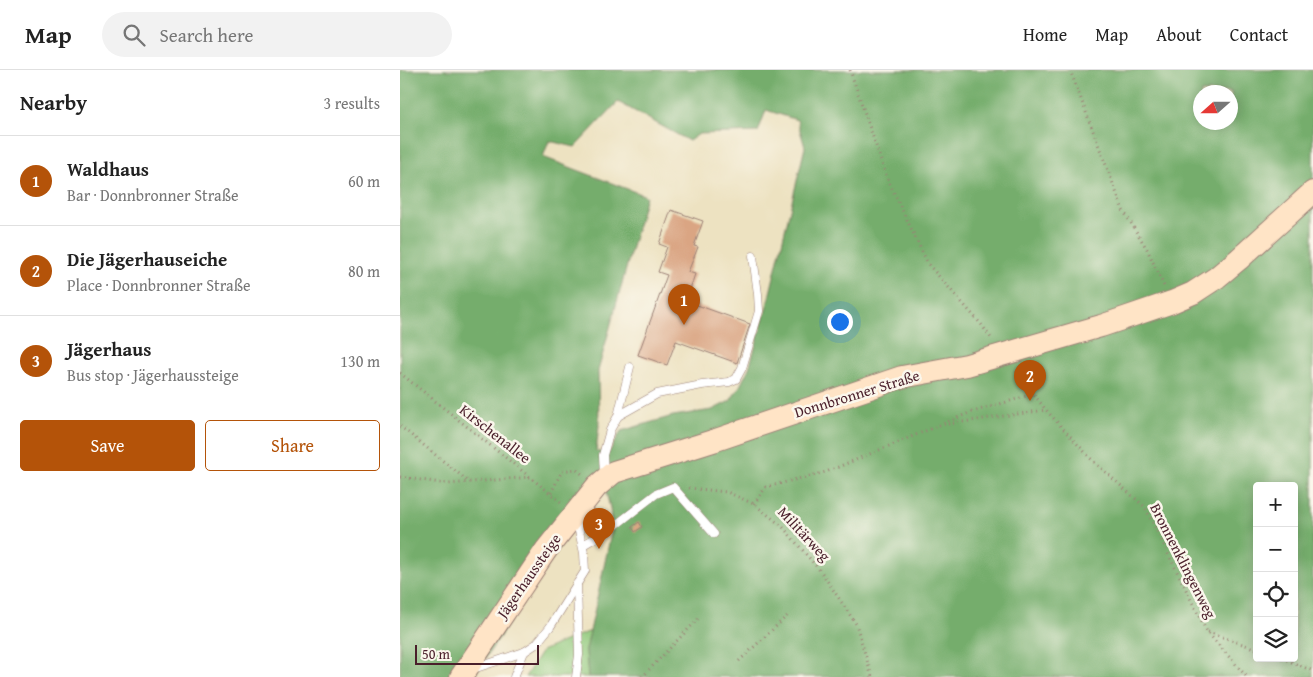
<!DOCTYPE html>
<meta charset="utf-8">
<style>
body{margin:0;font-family:"Gentium Book Plus",serif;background:#f2f2f2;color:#222}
.controls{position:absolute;right:15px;bottom:15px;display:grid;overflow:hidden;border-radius:5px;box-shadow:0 2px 12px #0003}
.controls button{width:45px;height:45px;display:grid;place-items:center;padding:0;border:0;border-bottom:1px solid #e0e0e0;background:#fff;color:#222;font:25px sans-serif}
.compass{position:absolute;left:793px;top:15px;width:45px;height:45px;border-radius:50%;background:#fff;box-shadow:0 2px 12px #0003;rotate:249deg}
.scale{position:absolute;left:15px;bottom:12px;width:124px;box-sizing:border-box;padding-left:5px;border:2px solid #4a1f2b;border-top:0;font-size:14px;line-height:18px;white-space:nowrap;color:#4a1f2b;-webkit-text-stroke:4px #fbf7ec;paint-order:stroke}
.you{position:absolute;left:439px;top:251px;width:18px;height:18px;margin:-12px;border:4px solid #fff;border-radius:50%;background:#1a73e8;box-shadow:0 0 0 8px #1a73e833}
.badge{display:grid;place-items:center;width:32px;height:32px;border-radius:50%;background:#b45309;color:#fff;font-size:16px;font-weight:700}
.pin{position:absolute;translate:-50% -41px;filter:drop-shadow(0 1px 2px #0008)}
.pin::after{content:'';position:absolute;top:26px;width:18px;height:15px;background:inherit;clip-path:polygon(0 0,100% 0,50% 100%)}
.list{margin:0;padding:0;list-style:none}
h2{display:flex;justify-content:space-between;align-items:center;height:65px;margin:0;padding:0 20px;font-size:21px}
h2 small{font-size:16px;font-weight:400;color:#767676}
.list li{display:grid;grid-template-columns:32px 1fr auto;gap:15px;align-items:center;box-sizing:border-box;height:90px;padding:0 20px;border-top:1px solid #e0e0e0}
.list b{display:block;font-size:19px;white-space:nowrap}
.list p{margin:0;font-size:16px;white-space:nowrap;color:#767676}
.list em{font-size:16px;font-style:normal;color:#767676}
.actions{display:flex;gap:10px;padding:15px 20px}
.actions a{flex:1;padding:11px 0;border:1px solid #b45309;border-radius:5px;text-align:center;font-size:18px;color:#b45309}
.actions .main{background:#b45309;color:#fff}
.icon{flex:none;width:28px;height:28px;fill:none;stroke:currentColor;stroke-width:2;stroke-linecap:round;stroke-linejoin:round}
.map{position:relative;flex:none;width:913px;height:607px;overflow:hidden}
header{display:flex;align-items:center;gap:30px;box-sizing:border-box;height:70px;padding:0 25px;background:#fff;border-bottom:1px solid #e0e0e0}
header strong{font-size:24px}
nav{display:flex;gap:28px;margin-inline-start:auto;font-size:18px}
.search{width:350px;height:45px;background:#f2f2f2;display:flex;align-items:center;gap:12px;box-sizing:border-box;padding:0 18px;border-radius:28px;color:#767676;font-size:19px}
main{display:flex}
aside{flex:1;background:#fff}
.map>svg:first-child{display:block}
</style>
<header>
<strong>Map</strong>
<div class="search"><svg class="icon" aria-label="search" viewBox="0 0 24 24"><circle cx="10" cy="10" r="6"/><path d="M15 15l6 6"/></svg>Search here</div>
<nav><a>Home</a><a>Map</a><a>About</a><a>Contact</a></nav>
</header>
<main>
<aside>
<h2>Nearby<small>3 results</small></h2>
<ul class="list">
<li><span class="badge">1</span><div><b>Waldhaus</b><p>Bar · Donnbronner Straße</p></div><em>60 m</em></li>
<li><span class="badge">2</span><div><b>Die Jägerhauseiche</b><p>Place · Donnbronner Straße</p></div><em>80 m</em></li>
<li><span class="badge">3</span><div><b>Jägerhaus</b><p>Bus stop · Jägerhaussteige</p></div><em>130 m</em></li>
</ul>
<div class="actions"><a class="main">Save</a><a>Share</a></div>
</aside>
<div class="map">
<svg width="913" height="607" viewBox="0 0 913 607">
<rect width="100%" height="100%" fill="#fbf7ec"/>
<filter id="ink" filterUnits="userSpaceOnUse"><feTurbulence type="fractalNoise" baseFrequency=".02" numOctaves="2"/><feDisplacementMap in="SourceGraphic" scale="10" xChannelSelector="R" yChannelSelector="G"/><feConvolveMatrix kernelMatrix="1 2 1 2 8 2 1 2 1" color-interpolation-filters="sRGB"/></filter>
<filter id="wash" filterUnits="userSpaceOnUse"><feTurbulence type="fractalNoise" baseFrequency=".0096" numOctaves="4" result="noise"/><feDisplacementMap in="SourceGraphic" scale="20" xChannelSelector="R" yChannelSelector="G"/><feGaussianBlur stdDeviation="1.12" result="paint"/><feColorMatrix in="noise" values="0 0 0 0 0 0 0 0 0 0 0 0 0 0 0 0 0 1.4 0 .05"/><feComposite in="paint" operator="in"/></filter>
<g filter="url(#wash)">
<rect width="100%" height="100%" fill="#ede2c1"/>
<polygon fill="#90c97c" stroke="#6d7454" points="191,561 186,580 188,607 125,607 142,581 169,569"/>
<path fill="#74ad6c" stroke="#5f664c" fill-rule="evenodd" d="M0,0H913V607H188L186,580L212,459L210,438L205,418L186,437L73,607H0ZM801,22H831V52H801ZM218,32L289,71L299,64L358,62L366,40L397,50L405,77L365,244L349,298L340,316L330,331L312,340L273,346L221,361L208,384L196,381L199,355L198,301L246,126L143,87L149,71L175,77ZM857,416H894V588H857Z"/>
<g id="blocks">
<g fill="#daa583">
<polygon points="271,140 303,151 294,176 298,177 288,202 295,204 286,231 350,254 337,293 276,271 267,295 238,285 267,205 258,202 267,177 259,174"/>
<polygon points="239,452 242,457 235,462 232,457"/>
</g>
</g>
</g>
<g filter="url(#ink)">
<use href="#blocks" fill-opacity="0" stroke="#9c8076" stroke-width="1"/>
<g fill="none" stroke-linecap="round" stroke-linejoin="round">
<g stroke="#9c8076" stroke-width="9">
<g id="lane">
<polyline points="218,346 257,324 302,315 329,312 336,309 342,298 359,241 358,224 353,186"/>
<polyline points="204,405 203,385 210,360 218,346 230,297"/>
<polyline points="183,475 212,458 256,424 273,417 314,464"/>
<polyline points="73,599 124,582 136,574 150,557 185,501 184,483 176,448"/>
<polyline points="114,607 124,582"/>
<polyline points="176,607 179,585 177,514"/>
</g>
</g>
<g stroke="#9c8076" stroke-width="24">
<polyline id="secondary" points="61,607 146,480 197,416 214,402 316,370 502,307 567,295 701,256 772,232 793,223 816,208 839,189 913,122"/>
</g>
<g stroke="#9c8076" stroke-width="3" stroke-dasharray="1 4" stroke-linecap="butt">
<polyline points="450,0 487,108 528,194 581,254 591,268"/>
<polyline points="670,0 723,140 747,179 764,216"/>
<polyline points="616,301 646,340 693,391 745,437 807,562 847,607"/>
<polyline points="0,303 161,432"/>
<polyline points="548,354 646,340"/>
<polyline points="0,356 69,412"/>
<polyline points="0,407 48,414 131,407"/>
<polyline points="289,418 327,422 354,434 382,456 422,503 456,554 472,607"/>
<polyline points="151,423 162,401 176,399 182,404"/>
<polyline points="354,434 366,417 426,402 569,343 634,324"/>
<polyline points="808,562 857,579"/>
<polyline points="882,588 913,601"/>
<polyline points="339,591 387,546"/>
<polyline points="242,607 298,549"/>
</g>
<use href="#lane" stroke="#fff" stroke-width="8"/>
<use href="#secondary" stroke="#ffe4c6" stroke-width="22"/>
</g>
</g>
<g text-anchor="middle" stroke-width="5" stroke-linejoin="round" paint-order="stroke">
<g font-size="15" fill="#4a1f2b" stroke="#fbf7ec">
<text transform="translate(457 324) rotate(-17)" y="5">Donnbronner Straße</text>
<text transform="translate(95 364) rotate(38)" y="5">Kirschenallee</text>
<text transform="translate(404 464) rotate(47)" y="5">Militärweg</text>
<text transform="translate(783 491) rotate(63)" y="5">Bronnenklingenweg</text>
<text transform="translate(129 506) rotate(-55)" y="5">Jägerhaussteige</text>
</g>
</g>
</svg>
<div class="controls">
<button>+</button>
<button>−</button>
<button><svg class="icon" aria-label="locate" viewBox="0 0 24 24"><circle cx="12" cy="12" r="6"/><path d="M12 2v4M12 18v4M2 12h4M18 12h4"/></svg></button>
<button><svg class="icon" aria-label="layers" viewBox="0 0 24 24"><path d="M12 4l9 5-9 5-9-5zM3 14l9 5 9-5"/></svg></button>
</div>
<svg class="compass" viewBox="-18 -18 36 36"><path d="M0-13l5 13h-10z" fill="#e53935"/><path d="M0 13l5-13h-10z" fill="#767676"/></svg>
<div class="scale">50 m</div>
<div class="you"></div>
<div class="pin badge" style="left:284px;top:255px">1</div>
<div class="pin badge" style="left:630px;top:331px">2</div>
<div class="pin badge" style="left:199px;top:479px">3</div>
</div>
</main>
